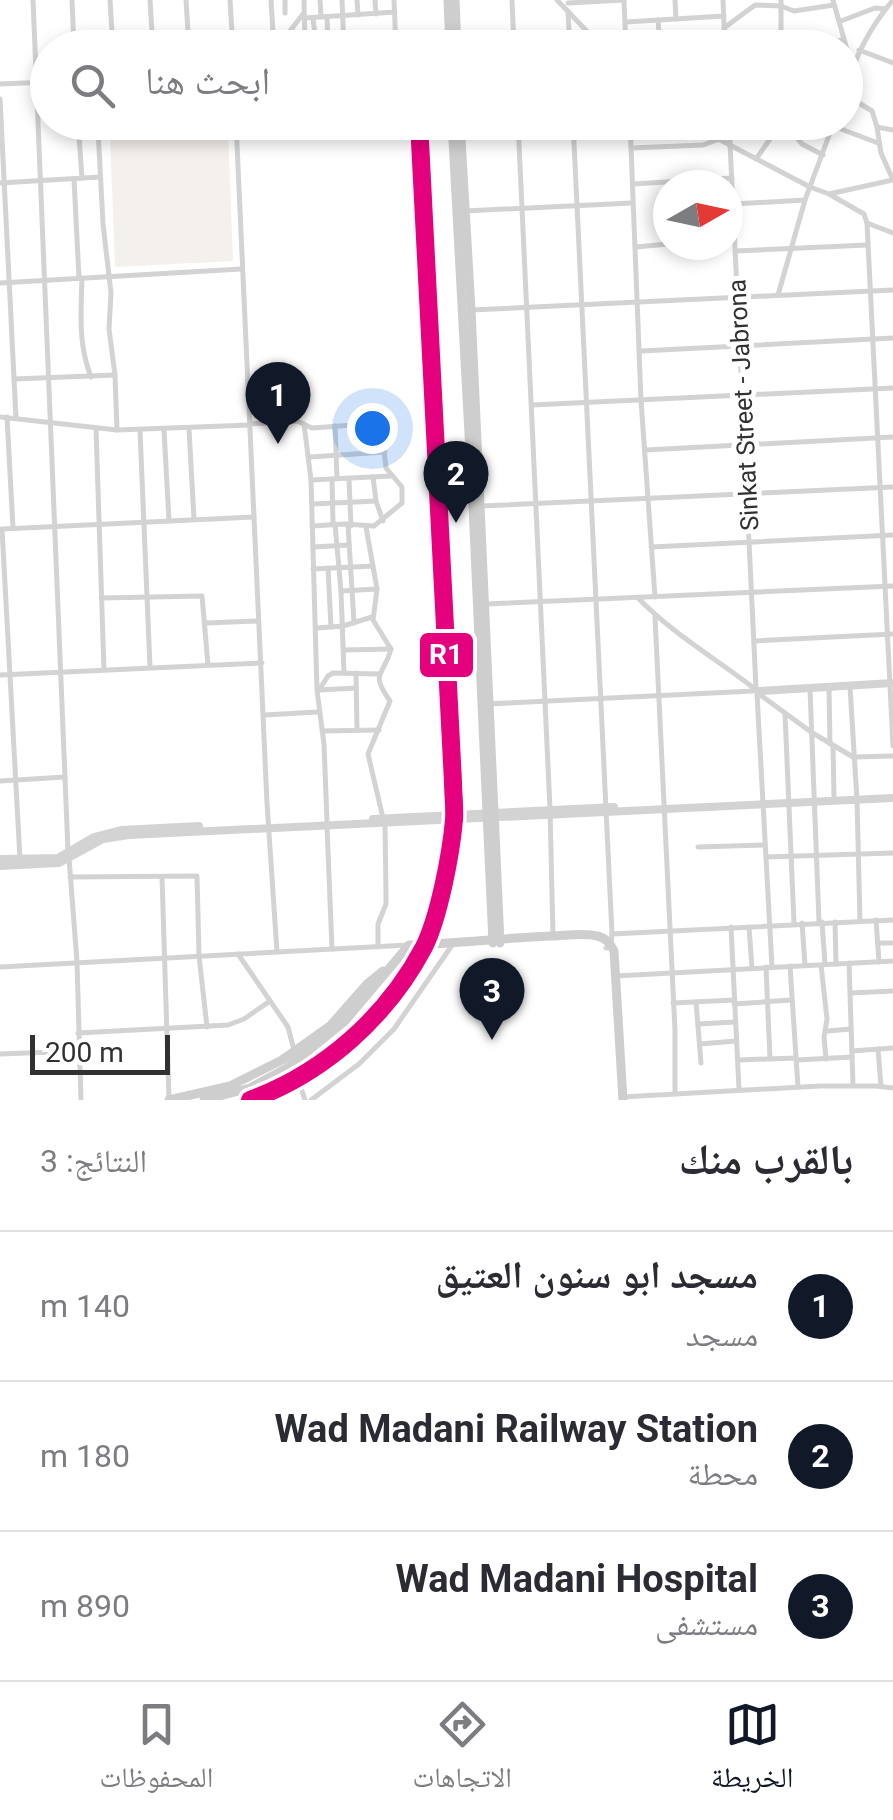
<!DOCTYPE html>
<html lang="ar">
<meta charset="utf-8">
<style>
body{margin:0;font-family:Roboto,"Noto Naskh Arabic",sans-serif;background:#f2f2f3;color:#2b2b33;direction:rtl}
.compass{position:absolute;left:653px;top:170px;width:90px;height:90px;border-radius:50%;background:#fff;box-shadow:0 5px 15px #0003;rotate:81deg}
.scale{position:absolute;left:30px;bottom:25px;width:140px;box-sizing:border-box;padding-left:10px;border:5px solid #313131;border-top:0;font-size:28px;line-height:35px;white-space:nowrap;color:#313131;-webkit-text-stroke:8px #fff;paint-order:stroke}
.you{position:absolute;left:372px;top:428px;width:35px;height:35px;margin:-25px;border:8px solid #fff;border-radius:50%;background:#1a73e8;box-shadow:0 0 0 15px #1a73e833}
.badge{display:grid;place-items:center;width:65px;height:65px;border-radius:50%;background:#111827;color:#fff;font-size:32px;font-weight:700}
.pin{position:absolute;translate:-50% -82px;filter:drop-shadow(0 2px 5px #0008)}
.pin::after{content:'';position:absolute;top:52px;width:35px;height:30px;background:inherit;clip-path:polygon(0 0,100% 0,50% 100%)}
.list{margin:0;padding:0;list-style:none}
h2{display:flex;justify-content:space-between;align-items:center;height:130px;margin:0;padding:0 40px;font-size:42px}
h2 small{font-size:32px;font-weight:400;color:#7c7c81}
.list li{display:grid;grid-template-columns:65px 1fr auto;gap:30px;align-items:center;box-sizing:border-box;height:150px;padding:0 40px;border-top:2px solid #e1e1e2}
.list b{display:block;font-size:38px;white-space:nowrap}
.list p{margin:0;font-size:32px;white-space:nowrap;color:#7c7c81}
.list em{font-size:32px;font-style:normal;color:#7c7c81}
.icon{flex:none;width:55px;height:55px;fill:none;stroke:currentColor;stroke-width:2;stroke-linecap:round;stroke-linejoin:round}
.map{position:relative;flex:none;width:893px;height:1100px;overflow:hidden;direction:ltr}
.search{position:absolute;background:#fff;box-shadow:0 5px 15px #0003;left:30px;right:30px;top:30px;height:110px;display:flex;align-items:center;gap:25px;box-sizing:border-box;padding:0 35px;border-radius:55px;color:#7c7c81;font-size:38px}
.sheet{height:580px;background:#fff}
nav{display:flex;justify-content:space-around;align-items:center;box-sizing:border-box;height:140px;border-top:2px solid #e1e1e2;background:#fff;font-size:28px;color:#7c7c81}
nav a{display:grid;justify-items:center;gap:5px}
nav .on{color:#111827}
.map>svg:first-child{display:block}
</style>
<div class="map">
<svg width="893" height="1100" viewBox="0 0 893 1100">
<rect width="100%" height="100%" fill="#fff"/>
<polygon fill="#f4f0ec" points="228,131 233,261 115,267 110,135"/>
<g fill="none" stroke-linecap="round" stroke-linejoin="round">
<g stroke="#d3d3d3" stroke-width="5">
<polyline points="33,0 68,851"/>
<polyline points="72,0 74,48"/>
<polyline points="110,0 113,48"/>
<polyline points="150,0 153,48"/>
<polyline points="186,0 189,48"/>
<polyline points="230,0 233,48"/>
<polyline points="271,0 274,48"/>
<polyline points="285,0 285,13"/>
<polyline points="304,0 305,48"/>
<polyline points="320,0 321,17"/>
<polyline points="342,0 344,48"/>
<polyline points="357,0 358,15"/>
<polyline points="375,0 376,14"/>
<polyline points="394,0 396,48"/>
<polyline points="512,0 514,48"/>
<polyline points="557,0 603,48"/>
<polyline points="675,0 676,19"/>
<polyline points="723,0 725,48"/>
<polyline points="833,0 851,64"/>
<polyline points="624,1 626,48"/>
<polyline points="568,3 624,0"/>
<polyline points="568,13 570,48"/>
<polyline points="327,17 328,48"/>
<polyline points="305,18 395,12"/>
<polyline points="313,18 316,44 328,44"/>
<polyline points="658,20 660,48"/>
<polyline points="841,21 875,8 885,9"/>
<polyline points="626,22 724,16"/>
<polyline points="724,28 755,5 781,6 794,11 834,5"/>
<polyline points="344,43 381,40"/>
<polyline points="277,48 303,14"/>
<polyline points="781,48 781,0"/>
<polyline points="801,48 843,40"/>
<polyline points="859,50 893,63"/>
<polyline points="0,84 48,82"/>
<path d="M846,89C855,56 870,27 893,0"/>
<polyline points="846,95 872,111 877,127 881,153 893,180"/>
<polyline points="0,99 16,418"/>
<polyline points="78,122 82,178"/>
<polyline points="236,122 267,803 277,952 408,945"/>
<polyline points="518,122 550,809 553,936"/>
<polyline points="573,122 612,934 611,945 606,948"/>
<polyline points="630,122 641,400 655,597"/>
<polyline points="686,122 810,187 829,194 864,214 867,223 893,233"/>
<polyline points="729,122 756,688"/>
<polyline points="770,122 779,128"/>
<polyline points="784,122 802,144 823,155"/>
<polyline points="833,126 878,143"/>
<polyline points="877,127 893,130"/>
<polyline points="98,129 103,224 111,293 109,329 115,375 117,430"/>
<polyline points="79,130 194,122"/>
<polyline points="631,148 703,145 717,140"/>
<polyline points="756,159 782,122"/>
<polyline points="74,179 79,278"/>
<polyline points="0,183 100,177"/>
<polyline points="633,184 732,178"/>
<polyline points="829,194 893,180"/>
<polyline points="733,204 805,200"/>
<polyline points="465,211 632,203"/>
<polyline points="867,223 893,746"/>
<polyline points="636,247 668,244"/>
<polyline points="735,251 867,245"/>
<path d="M82,278C81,313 78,344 91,377"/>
<polyline points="0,283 241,269"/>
<polyline points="778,295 805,200 834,122"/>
<polyline points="471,310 893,290"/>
<polyline points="641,351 893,338"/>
<polyline points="14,379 115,375"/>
<polyline points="532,405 893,388"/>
<polyline points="0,417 117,430 250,425"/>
<polyline points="7,417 13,528"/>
<polyline points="250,424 297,421 312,428 381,423 386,468 402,487 402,503 374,526 345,524 312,526"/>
<polyline points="304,424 311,480 317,690 324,744 327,821"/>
<polyline points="335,426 337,478"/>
<polyline points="96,429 104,670"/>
<polyline points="189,429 194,519"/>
<polyline points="164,430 169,521"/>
<polyline points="140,431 150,667"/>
<polyline points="646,450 893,437"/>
<polyline points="310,457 385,452"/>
<polyline points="373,477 376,501 383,521"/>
<polyline points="332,479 333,524"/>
<polyline points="349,479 351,526"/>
<polyline points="311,480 391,476"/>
<polyline points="312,504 376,501"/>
<polyline points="481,506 893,487"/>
<polyline points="335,524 341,591 344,673"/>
<polyline points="348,525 354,623"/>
<path d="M366,527L377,589L373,620L391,649C384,677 369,671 390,701L368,754L383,818"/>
<polyline points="2,529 20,859"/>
<polyline points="3,529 254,517"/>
<polyline points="313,547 349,545"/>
<polyline points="651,547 893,535"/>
<polyline points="328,568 331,627"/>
<polyline points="313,569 373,566"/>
<polyline points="341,591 377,589"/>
<polyline points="101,598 202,596 208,665"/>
<path d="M638,598C673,634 715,658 755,689"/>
<polyline points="486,604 893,586"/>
<polyline points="655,617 675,1031 675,1094"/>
<polyline points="206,623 258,621"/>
<polyline points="317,628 343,626 372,617"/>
<polyline points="754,641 893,634"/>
<polyline points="344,650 391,649"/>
<polyline points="356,673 357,730"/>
<polyline points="0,675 262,663"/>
<polyline points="850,687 857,800 860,921"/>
<polyline points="829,688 830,744"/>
<polyline points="810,689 819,922"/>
<polyline points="319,690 328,676 333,673 379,674"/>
<polyline points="319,690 356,688"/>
<polyline points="757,694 772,967"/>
<polyline points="759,694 811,732 853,757 893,756"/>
<polyline points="487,704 753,691"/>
<polyline points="785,714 794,923"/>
<polyline points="264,715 318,712"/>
<polyline points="322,731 379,730"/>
<polyline points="833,747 834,796"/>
<polyline points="0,781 65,777"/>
<polyline points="327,826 332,949"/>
<polyline points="698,847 765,845"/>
<polyline points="766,857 893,853"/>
<polyline points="69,858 77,962 81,1100"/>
<polyline points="70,877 197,876 199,956 207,1027"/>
<polyline points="162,877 169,1099"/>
<polyline points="876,920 879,962"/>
<polyline points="822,922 825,964"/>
<polyline points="835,922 836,964"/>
<polyline points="802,923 805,965"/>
<polyline points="731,927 739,1089"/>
<polyline points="749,927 752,968"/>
<polyline points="612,934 893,920"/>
<polyline points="878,943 893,943"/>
<polyline points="378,947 378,924 386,904 386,895 385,823"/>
<polyline points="238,954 288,1027 294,1050"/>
<polyline points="849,963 853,1085"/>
<polyline points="821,965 827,1019 824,1037 826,1059"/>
<polyline points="790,966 798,1087"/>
<polyline points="0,967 277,952"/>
<polyline points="766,967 770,1059"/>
<polyline points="616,976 893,961"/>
<polyline points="851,993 893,991"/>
<polyline points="696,1002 701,1063"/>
<polyline points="673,1003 734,1000"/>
<polyline points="734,1004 791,1000"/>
<polyline points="698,1024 735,1022"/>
<polyline points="827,1031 851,1029"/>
<polyline points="78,1033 228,1025 244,1019 270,1001"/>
<polyline points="700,1044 736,1041"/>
<polyline points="878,1049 881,1086"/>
<polyline points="852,1051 893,1048"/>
<polyline points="0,1054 79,1051"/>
<polyline points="738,1060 796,1058"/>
<polyline points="797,1060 852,1057"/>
<polyline points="296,1061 298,1079 305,1100"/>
<polyline points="622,1097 820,1086 876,1086 893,1088"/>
<polyline points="274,1100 300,1085"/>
<polyline points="311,1100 359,1064 394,1029 455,941"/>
</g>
<g stroke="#d3d3d3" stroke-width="8">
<polyline points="760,691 893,683"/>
<polyline points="373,819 614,807"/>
<polyline points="0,859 58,858 94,837 121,830 199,826"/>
<polyline points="0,866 59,863 103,839 129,835 893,798"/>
</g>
<g stroke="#cecece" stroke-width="9">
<polyline points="448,0 450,48"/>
<polyline points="455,0 457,48"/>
<polyline points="452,122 473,507 493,943"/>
<polyline points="460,122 471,310 500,943"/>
<polyline points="169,1100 230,1086 282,1060 330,1026 367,984 383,971"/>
<path d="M204,1100L250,1088L287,1068L345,1021L409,945C456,944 502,938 550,936C564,936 583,932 597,936C606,938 610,943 614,951L623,1100"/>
</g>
<g stroke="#fff" stroke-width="25">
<path id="rail-1" d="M250,1100C324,1073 387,1017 424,947C439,917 451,854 454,820C455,808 453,794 453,782L419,122"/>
</g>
<use href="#rail-1" stroke="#e5007d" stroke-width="18"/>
</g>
<g text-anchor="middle" stroke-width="10" stroke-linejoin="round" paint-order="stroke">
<g font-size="25" fill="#313131" stroke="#fff">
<text transform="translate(743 405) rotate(-93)" y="9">Sinkat Street - Jabrona</text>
</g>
</g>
<rect stroke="#fff" stroke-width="4" x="418" y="631" width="57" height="48" rx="10" fill="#e5007d"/>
<g font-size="28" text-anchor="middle" font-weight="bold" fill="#fff">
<text x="446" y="664">R1</text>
</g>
</svg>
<svg class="compass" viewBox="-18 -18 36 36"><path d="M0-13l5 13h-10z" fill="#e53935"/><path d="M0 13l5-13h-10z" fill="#7c7c81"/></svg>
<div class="scale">200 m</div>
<div class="you"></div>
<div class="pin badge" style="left:278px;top:444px">1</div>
<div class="pin badge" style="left:456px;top:523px">2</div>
<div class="pin badge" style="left:492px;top:1040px">3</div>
<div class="search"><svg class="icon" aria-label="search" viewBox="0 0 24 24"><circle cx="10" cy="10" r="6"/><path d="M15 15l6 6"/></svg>ابحث هنا</div>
</div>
<section class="sheet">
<h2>بالقرب منك<small>النتائج: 3</small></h2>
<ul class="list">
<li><span class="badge">1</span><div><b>مسجد ابو سنون العتيق</b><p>مسجد</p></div><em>140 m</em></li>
<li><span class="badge">2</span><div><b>Wad Madani Railway Station</b><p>محطة</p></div><em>180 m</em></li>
<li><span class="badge">3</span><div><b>Wad Madani Hospital</b><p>مستشفى</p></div><em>890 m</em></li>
</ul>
</section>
<nav>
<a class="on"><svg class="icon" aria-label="map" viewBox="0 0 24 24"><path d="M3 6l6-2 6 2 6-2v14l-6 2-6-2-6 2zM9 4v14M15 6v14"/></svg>الخريطة</a>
<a><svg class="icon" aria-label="directions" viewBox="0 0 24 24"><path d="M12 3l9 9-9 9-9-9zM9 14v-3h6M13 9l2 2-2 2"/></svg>الاتجاهات</a>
<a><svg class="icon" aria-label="saved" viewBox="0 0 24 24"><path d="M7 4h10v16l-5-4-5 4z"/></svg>المحفوظات</a>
</nav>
